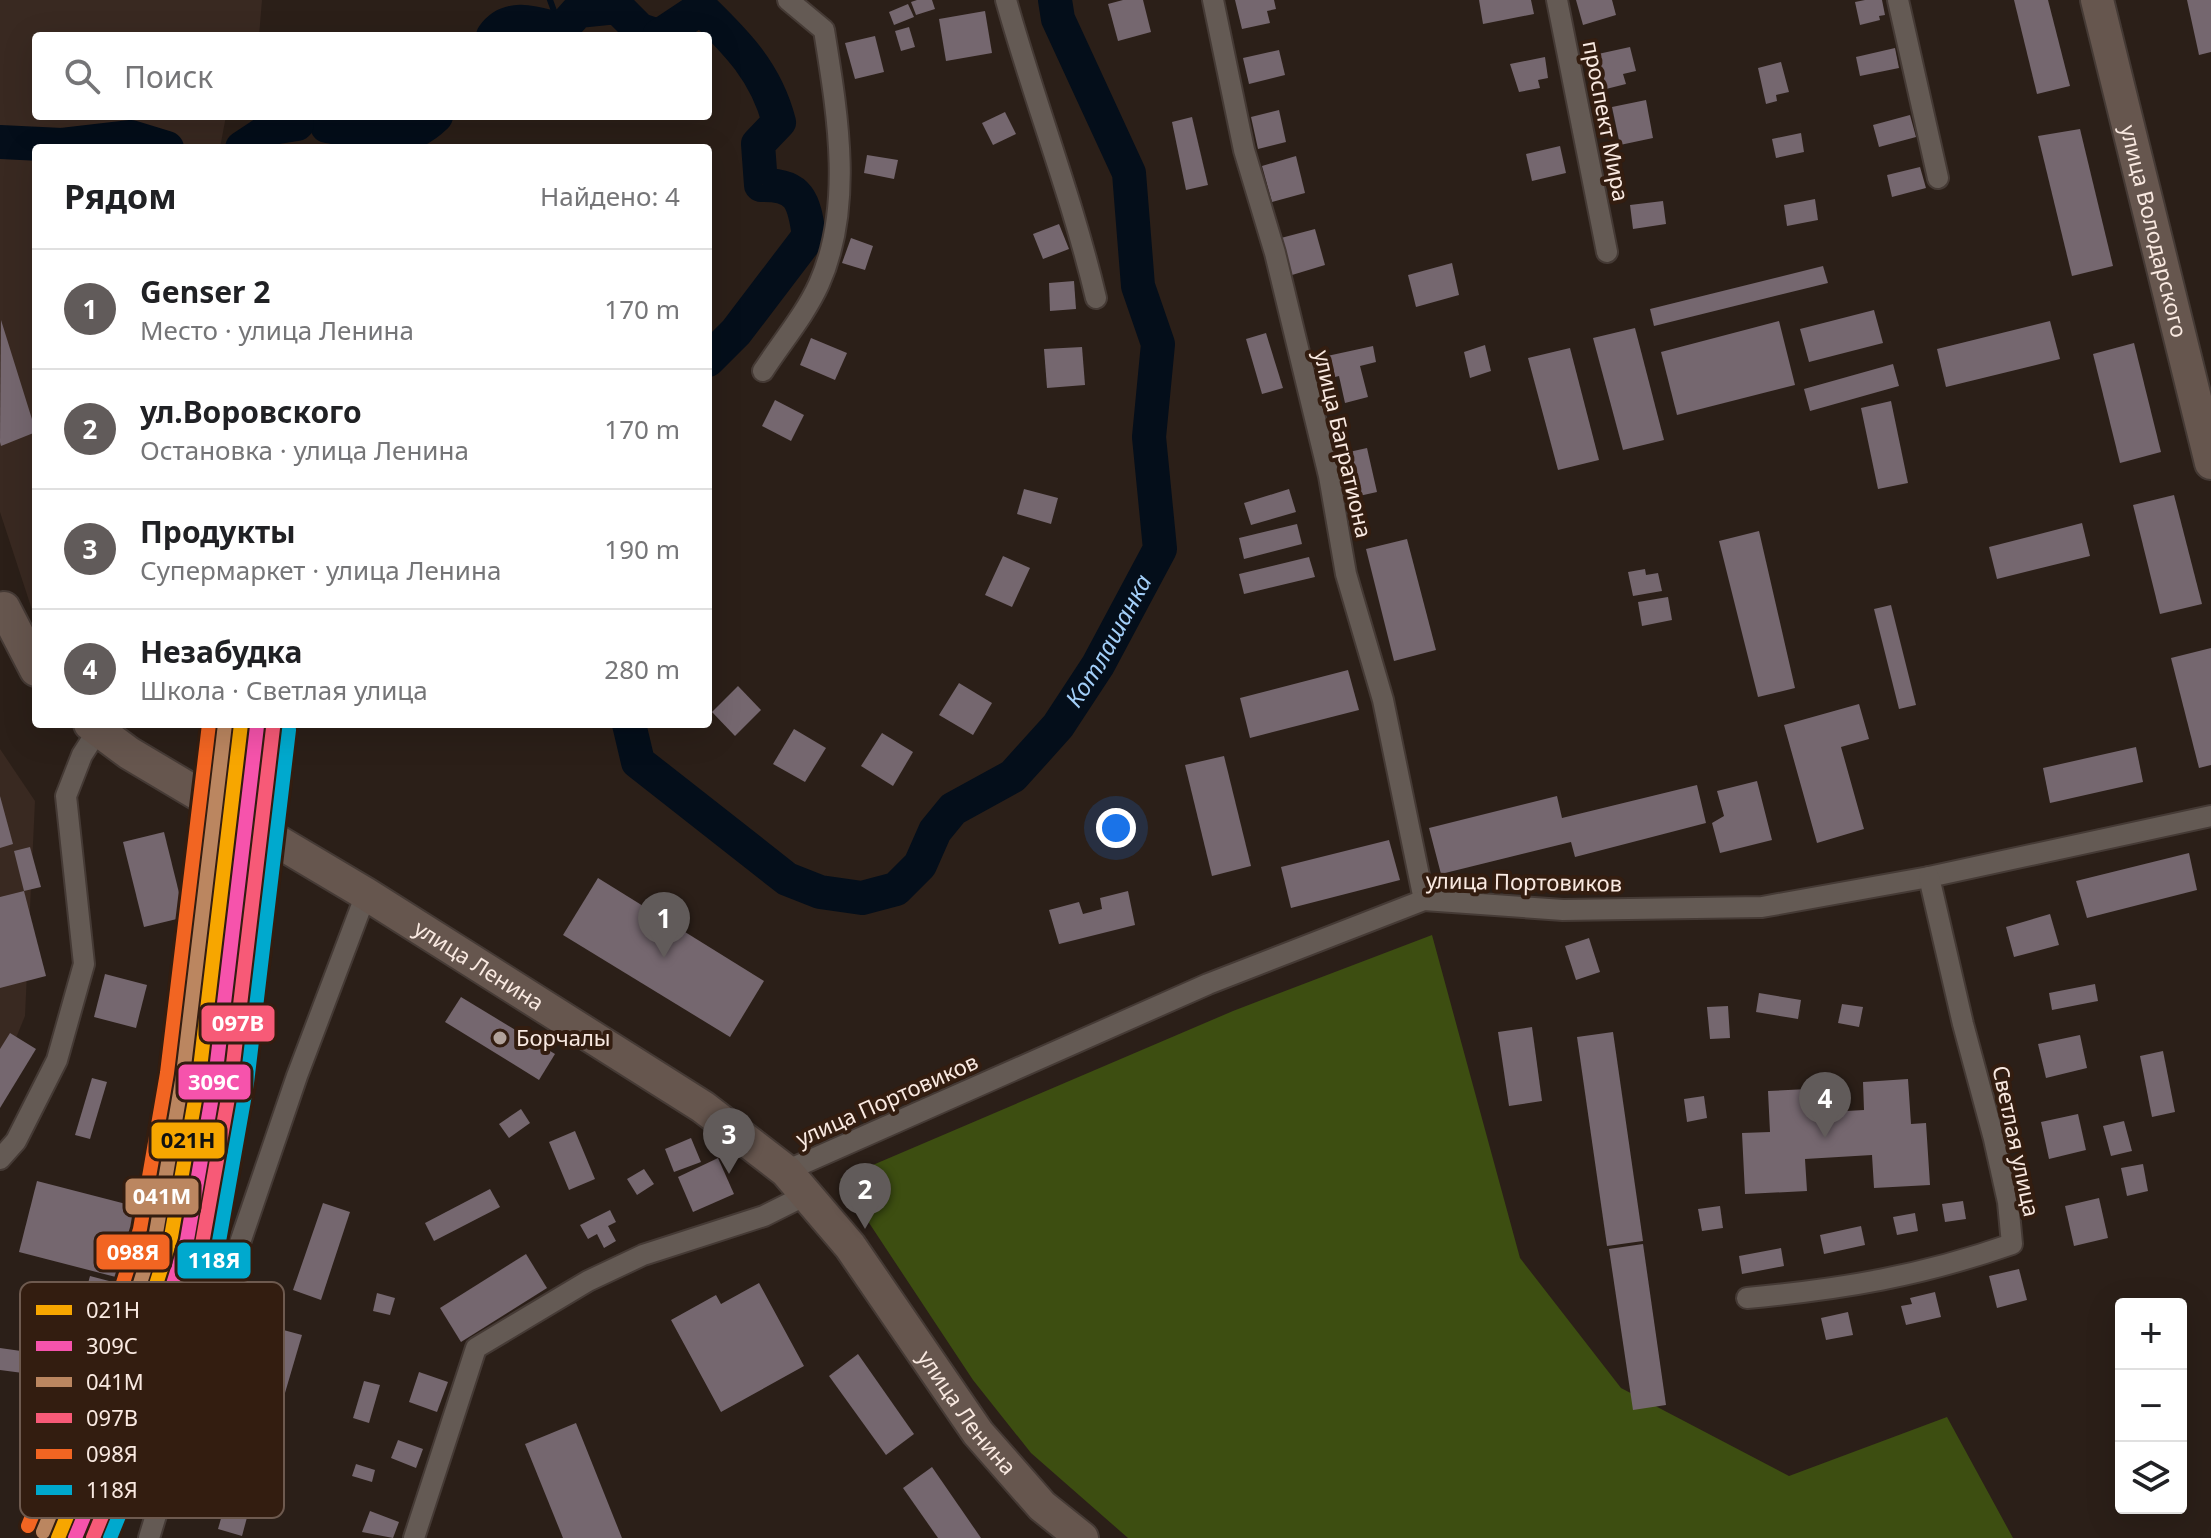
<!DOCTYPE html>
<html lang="ru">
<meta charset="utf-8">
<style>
body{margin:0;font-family:"Noto Sans",sans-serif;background:#f6f6f6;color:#202124}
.controls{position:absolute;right:24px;bottom:24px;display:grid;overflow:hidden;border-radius:8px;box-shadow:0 8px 32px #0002}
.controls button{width:72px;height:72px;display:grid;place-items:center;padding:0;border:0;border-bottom:2px solid #e0e0e0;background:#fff;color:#202124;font:40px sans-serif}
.you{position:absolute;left:1116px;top:828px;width:28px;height:28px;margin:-20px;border:6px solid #fff;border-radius:50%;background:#1a73e8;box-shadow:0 0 0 12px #1a73e833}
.badge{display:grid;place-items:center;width:52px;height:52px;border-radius:50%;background:#615b5a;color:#fff;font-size:26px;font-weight:700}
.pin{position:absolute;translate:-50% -66px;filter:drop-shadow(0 2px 4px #0008)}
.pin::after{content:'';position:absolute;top:42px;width:28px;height:24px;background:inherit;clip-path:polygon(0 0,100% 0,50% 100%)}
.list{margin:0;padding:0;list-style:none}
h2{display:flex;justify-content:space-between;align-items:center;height:104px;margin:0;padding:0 32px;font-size:34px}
h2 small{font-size:26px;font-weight:400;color:#757577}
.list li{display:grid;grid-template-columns:52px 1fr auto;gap:24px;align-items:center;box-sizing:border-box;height:120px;padding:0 32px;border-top:2px solid #e0e0e0}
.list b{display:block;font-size:30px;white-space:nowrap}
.list p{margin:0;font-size:26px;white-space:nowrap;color:#757577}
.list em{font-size:26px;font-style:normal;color:#757577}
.icon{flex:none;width:44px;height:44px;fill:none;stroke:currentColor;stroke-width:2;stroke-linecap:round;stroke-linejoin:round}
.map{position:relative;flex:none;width:2211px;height:1538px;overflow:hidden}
.search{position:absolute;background:#fff;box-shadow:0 8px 32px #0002;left:32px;top:32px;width:680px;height:88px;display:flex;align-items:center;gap:20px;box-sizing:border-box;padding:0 28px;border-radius:8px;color:#757577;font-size:30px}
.panel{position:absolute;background:#fff;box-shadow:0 8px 32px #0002;left:32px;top:144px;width:680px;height:584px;border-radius:8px}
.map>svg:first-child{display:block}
</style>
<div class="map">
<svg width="2211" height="1538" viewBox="0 0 2211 1538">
<rect width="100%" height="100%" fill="#2b1f18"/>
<g fill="#392921">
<polygon points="0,0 262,0 259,36 36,36 36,116 226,116 220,148 36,148 36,622 0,512"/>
<polygon points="0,749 35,801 25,1016 0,1077"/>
</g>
<polygon fill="#3d4e11" points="1432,935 1520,1258 1621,1388 1789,1476 1947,1417 2013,1538 1128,1538 1031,1453 973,1380 840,1179 1233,1011"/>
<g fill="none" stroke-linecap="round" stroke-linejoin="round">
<polyline stroke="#040e1a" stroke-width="6" points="550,0 561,30"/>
<g stroke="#040e1a" stroke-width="34">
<path d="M493,36C510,12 538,24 561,30L578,11L617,7L640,30L658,36"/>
<path d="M659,36L701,8C737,43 766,72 779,122L758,144L761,185C800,184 804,201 809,236L736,332L708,360"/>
<path d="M327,126C370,133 400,151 436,116"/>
<polyline points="0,142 62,145 131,137 167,148"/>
<polyline points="242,148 272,128 297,124"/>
<path id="s1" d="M629,724L638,762L787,879L820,892L862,898L896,889L920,865L935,831L953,809L1013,776L1058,726L1098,665L1160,549L1149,437L1158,344L1138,286L1129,173L1058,19L1055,0"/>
</g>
</g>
<g fill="#75676f">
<polygon points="917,0 932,0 935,9 916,15 911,2"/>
<polygon points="1123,0 1143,0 1151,32 1118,41 1108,4"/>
<polygon points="1235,0 1274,0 1276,9 1267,11 1270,23 1242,29"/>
<polygon points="1479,0 1531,0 1534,14 1483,24"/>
<polygon points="1576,0 1612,0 1616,15 1583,25"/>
<polygon points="1865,0 1882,0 1885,15 1879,16 1880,20 1860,25 1855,2"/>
<polygon points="2014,0 2048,0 2070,86 2037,94"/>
<polygon points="2187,0 2211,0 2211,52 2199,55"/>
<polygon points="908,4 914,17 894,25 889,12"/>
<polygon points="985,11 992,53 946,61 939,19"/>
<polygon points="909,27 915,47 901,51 895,31"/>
<polygon points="875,36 884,72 855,79 845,43"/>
<polygon points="1630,47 1636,71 1623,74 1626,84 1606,89 1598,54"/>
<polygon points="1895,48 1899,68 1860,76 1856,57"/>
<polygon points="1279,50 1285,75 1249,84 1243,58"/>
<polygon points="1545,57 1548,78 1538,80 1540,88 1519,92 1510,64"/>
<polygon points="1781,62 1789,92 1776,95 1777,101 1766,104 1758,68"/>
<polygon points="1646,100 1653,138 1620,145 1612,107"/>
<polygon points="1279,110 1286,142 1258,149 1251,117"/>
<polygon points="1005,112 1016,134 993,145 982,123"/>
<polygon points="1910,115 1916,137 1879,147 1873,125"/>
<polygon points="1192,117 1208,185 1186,190 1172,122"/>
<polygon points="2080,129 2113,266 2072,276 2038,136"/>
<polygon points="1801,133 1804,152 1776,158 1772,139"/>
<polygon points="1560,146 1566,173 1532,181 1526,154"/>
<polygon points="867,155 898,160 894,179 864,173"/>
<polygon points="1296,156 1305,193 1272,202 1262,166"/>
<polygon points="1920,167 1926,188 1892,197 1887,175"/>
<polygon points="1815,199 1818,220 1787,226 1784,205"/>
<polygon points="1663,201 1666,224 1633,229 1630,205"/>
<polygon points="1059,224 1069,249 1043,259 1033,234"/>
<polygon points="1315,229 1325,265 1292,275 1281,238"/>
<polygon points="851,238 873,246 865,270 842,263"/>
<polygon points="1452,263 1459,295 1416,307 1408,275"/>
<polygon points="1823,266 1828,283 1654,326 1650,309"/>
<polygon points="1074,281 1076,309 1050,311 1049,283"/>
<polygon points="1874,310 1883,343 1809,362 1800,329"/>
<polygon points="1,320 36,432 1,446 0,442"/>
<polygon points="1779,321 1795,385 1677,415 1661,352"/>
<polygon points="2050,321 2060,359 1946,387 1937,349"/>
<polygon points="1635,328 1664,440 1623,450 1593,338"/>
<polygon points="1266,333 1283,388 1262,394 1246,339"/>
<polygon points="811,338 847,353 835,380 800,365"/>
<polygon points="2134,343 2161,452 2120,463 2093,354"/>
<polygon points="1485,345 1491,371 1470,378 1464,352"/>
<polygon points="1373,346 1376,362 1360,366 1368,397 1345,403 1339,376 1323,380 1318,358"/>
<polygon points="1082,347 1085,385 1047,388 1044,349"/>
<polygon points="1570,348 1599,460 1558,470 1528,358"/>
<polygon points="1893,364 1899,386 1810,411 1804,389"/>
<polygon points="775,400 804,415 791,441 762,426"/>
<polygon points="1891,401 1908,483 1878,489 1861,408"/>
<polygon points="1367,448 1377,492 1341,500 1331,456"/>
<polygon points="1024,489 1058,498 1051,524 1017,514"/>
<polygon points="1289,489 1296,512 1251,525 1244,503"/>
<polygon points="2174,495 2202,604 2160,614 2133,505"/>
<polygon points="2082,523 2090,556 1997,579 1989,547"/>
<polygon points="1297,524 1302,544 1244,559 1239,538"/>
<polygon points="1759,531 1795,688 1758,697 1719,541"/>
<polygon points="1407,539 1436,650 1394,661 1366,549"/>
<polygon points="1003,556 1030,568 1012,607 985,595"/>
<polygon points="1309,557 1315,577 1244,594 1239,574"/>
<polygon points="1645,569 1646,575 1658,573 1662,591 1633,596 1628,572"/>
<polygon points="1668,597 1672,620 1642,626 1638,602"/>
<polygon points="1891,605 1916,705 1899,709 1874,609"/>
<polygon points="2211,648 2211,765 2199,768 2171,658"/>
<polygon points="1348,670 1359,710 1250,738 1240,698"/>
<polygon points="959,683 992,703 973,735 939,715"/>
<polygon points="738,686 761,710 735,736 712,712"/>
<polygon points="1859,704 1869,739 1841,747 1864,829 1817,843 1784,725"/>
<polygon points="794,729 826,748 805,782 773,764"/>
<polygon points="882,733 913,752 893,786 861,766"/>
<polygon points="2136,747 2143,782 2050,803 2043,768"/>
<polygon points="1224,756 1251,866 1212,876 1185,765"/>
<polygon points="1757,781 1772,840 1720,853 1712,823 1724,816 1717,791"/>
<polygon points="1697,785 1706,823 1575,857 1571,842 1441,874 1429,828 1557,796 1562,818"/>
<polygon points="0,796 13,844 0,848"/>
<polygon points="164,832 185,917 144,927 123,842"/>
<polygon points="1389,840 1400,880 1291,908 1281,867"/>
<polygon points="30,847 41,887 24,891 14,851"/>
<polygon points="2189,853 2197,890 2087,918 2076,881"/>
<polygon points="598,878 764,981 730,1037 563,935"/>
<polygon points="24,891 46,976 0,988 0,897"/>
<polygon points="1128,891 1135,925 1059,944 1049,910 1079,902 1083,914 1102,909 1100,898"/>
<polygon points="2050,914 2059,945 2014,957 2006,927"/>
<polygon points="1589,938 1600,972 1576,980 1565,946"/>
<polygon points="105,974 147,985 136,1028 94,1017"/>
<polygon points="2095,984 2098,1001 2052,1010 2049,993"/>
<polygon points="1759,993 1801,1000 1798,1019 1756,1012"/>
<polygon points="461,997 555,1054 539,1080 445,1022"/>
<polygon points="1842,1004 1863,1007 1859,1027 1838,1023"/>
<polygon points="1728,1006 1730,1038 1710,1039 1707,1007"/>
<polygon points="1532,1027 1542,1101 1509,1106 1498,1032"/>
<polygon points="1613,1032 1643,1241 1607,1246 1577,1037"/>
<polygon points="10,1033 36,1049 0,1108 0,1049"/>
<polygon points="2080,1035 2087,1068 2046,1078 2038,1044"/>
<polygon points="2163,1051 2175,1112 2152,1117 2140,1056"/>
<polygon points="92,1078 107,1082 90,1139 75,1135"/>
<polygon points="1908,1079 1911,1124 1926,1123 1930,1185 1874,1188 1872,1155 1805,1159 1807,1191 1745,1194 1742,1133 1770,1132 1768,1091 1808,1089 1810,1113 1864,1110 1863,1082"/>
<polygon points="1704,1096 1707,1118 1687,1122 1684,1099"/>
<polygon points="521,1109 530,1123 509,1138 499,1124"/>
<polygon points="2078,1114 2086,1150 2049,1159 2041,1122"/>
<polygon points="2124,1121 2132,1151 2111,1156 2103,1126"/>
<polygon points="575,1131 595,1179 569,1190 549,1142"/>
<polygon points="691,1138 701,1162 674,1172 665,1149"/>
<polygon points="718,1158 734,1194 693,1212 678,1177"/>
<polygon points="2143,1164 2148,1191 2127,1196 2121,1168"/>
<polygon points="644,1169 654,1184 637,1195 627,1179"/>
<polygon points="37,1181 157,1212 139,1283 19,1252"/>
<polygon points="490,1189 500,1207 434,1241 425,1223"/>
<polygon points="2099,1198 2108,1238 2074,1246 2065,1206"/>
<polygon points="1963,1201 1966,1219 1945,1222 1942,1204"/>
<polygon points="323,1203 350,1212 321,1300 293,1290"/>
<polygon points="1720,1206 1723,1228 1702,1231 1698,1209"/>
<polygon points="610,1210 616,1222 608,1226 616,1241 604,1248 597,1234 588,1239 580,1225"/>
<polygon points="1915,1213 1918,1231 1897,1235 1893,1217"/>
<polygon points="1861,1226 1865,1245 1824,1254 1820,1235"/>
<polygon points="1643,1244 1666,1405 1633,1410 1609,1249"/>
<polygon points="1781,1248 1784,1266 1742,1274 1739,1256"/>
<polygon points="526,1254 547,1288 461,1342 440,1308"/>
<polygon points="2019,1269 2027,1300 1997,1308 1989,1276"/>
<polygon points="90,1276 109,1281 81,1384 62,1379"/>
<polygon points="759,1283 804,1366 721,1412 671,1320 716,1295 721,1304"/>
<polygon points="1935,1292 1941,1317 1906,1325 1901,1306 1912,1304 1910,1298"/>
<polygon points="377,1293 395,1298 390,1315 373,1311"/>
<polygon points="1848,1312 1853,1335 1826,1340 1821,1318"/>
<polygon points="276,1328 302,1335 275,1427 249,1419"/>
<polygon points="0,1348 42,1354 38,1375 0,1370"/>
<polygon points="858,1354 914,1434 886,1455 829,1376"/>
<polygon points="419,1372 448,1382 437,1412 409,1402"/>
<polygon points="364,1381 380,1385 369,1423 353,1418"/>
<polygon points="576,1423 622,1538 563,1538 525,1444"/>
<polygon points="398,1440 423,1449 416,1468 391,1458"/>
<polygon points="240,1451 263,1458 242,1536 218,1529"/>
<polygon points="356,1464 375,1470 372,1482 352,1476"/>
<polygon points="932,1467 981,1538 938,1538 903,1488"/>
<polygon points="370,1511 399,1522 393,1538 362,1532"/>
</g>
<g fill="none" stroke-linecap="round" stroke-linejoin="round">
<g stroke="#453a35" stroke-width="24">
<g id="street">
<path d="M1006,0C1034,100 1072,197 1096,298"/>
<polyline points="1213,0 1244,150 1275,253 1329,476 1346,574 1383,700 1424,900"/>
<polyline points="1557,0 1607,252"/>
<polyline points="1898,0 1938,178"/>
<path d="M763,371C781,343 805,315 819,284C854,206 837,111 824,30L788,0"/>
<polyline points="0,1159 16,1141 57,1060 84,964 66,796 82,755 98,730"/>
<polyline points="786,1171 1208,984 1424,900 1563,910 1762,907 1929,877 2211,816"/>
<path d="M1747,1298C1843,1289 1921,1276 2012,1244L2008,1202L1994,1139L1963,1024L1929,877"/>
<polyline points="149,1538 231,1269 297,1076 366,894"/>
<polyline points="414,1538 476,1348 588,1281 643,1255 764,1216 808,1194"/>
</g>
</g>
<g stroke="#453a35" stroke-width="36">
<g id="primary">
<path id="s2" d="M2097,0L2211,463"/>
<polyline points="4,608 36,670"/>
<path id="s3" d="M90,724L129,753L366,894L703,1107L786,1171L850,1246L978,1433L1042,1506L1082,1538"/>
</g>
</g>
<use href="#street" stroke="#645a54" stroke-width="20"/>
<use href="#primary" stroke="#66564e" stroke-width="32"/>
<g stroke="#331d10" stroke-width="20">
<polyline id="rail-1" points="58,1538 136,1348 171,1237 199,1077 241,724"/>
</g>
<g stroke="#331d10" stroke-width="20">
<polyline id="rail-2" points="75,1538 151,1354 187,1240 215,1079 257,726"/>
</g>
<g stroke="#331d10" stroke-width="20">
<polyline id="rail-3" points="43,1532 121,1343 156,1233 183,1075 225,724"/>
</g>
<g stroke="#331d10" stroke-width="20">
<polyline id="rail-4" points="93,1538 166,1360 202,1244 231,1081 273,728"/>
</g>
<g stroke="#331d10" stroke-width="20">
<polyline id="rail-5" points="28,1526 106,1337 140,1229 167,1073 209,724"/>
</g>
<g stroke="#331d10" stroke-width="20">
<polyline id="rail-6" points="110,1538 180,1366 218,1247 247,1083 289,730"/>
</g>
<use href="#rail-1" stroke="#f7a600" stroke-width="14"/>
<use href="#rail-2" stroke="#f653ac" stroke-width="14"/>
<use href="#rail-3" stroke="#bb8660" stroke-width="14"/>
<use href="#rail-4" stroke="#f75a77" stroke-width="14"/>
<use href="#rail-5" stroke="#f26522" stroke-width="14"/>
<use href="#rail-6" stroke="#00a9ce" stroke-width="14"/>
</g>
<circle fill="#b1a29b" stroke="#331d10" stroke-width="3" cx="500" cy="1038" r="8"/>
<g text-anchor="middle" stroke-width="8" stroke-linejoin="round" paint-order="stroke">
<g font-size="22" fill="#f9e9e1" stroke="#331d10">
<text transform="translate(1606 121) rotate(79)" y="8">проспект Мира</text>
<text dy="8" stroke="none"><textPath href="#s2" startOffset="238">улица Володарского</textPath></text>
<text transform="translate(1343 444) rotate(77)" y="8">улица Багратиона</text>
<text transform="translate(1524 882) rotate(1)" y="8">улица Портовиков</text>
<text dy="8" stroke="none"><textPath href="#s3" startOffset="458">улица Ленина</textPath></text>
<text transform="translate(887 1100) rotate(-24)" y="8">улица Портовиков</text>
<text transform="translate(2016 1141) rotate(78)" y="8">Светлая улица</text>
<text dy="8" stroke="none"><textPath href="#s3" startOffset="1130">улица Ленина</textPath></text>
</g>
<g font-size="22" fill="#f9e9e1" stroke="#331d10" text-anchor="start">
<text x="516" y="1046">Борчалы</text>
</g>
<g font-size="24" font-style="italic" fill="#a3cff9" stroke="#331d10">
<text dy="8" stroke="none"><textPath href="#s1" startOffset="676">Котлашанка</textPath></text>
</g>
</g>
<rect x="20" y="1282" width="264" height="236" rx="12" fill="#331d10" stroke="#6e5a4f" stroke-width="2"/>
<rect x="36" y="1305" width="36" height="10" fill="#f7a600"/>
<rect x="36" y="1341" width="36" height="10" fill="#f653ac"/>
<rect x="36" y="1377" width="36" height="10" fill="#bb8660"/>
<rect x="36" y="1413" width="36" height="10" fill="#f75a77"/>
<rect x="36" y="1449" width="36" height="10" fill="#f26522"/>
<rect x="36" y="1485" width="36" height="10" fill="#00a9ce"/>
<g font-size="22" fill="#f9e9e1">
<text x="86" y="1318">021Н</text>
<text x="86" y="1354">309С</text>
<text x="86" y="1390">041М</text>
<text x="86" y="1426">097В</text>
<text x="86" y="1462">098Я</text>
<text x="86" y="1498">118Я</text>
</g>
<g stroke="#331d10" stroke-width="3">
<rect x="200" y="1004" width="76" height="39" rx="8" fill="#f75a77"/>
<rect x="177" y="1063" width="75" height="38" rx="8" fill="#f653ac"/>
<rect x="150" y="1121" width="76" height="39" rx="8" fill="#f7a600"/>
<rect x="124" y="1177" width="76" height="39" rx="8" fill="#bb8660"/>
<rect x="95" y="1233" width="76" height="38" rx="8" fill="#f26522"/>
<rect x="176" y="1241" width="76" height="39" rx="8" fill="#00a9ce"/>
</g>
<g font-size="22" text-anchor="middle" font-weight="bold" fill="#fff">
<text x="238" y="1031">097В</text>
<text x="214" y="1090">309С</text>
<text x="162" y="1204">041М</text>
<text x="133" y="1260">098Я</text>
<text x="214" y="1268">118Я</text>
</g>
<g font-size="22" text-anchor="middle" font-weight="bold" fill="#111">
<text x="188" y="1148">021Н</text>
</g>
</svg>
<div class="controls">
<button>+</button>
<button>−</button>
<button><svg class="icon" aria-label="layers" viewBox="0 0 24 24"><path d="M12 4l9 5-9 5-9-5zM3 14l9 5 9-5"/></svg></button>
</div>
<div class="you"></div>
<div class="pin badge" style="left:664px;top:958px">1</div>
<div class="pin badge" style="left:865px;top:1229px">2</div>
<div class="pin badge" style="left:729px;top:1174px">3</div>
<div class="pin badge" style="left:1825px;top:1138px">4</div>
<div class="search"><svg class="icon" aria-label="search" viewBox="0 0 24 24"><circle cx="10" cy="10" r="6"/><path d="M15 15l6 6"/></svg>Поиск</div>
<section class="panel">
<h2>Рядом<small>Найдено: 4</small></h2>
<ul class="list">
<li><span class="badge">1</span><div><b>Genser 2</b><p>Место · улица Ленина</p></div><em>170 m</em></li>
<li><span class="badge">2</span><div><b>ул.Воровского</b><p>Остановка · улица Ленина</p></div><em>170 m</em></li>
<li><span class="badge">3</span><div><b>Продукты</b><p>Супермаркет · улица Ленина</p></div><em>190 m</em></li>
<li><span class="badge">4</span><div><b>Незабудка</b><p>Школа · Светлая улица</p></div><em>280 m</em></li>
</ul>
</section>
</div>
